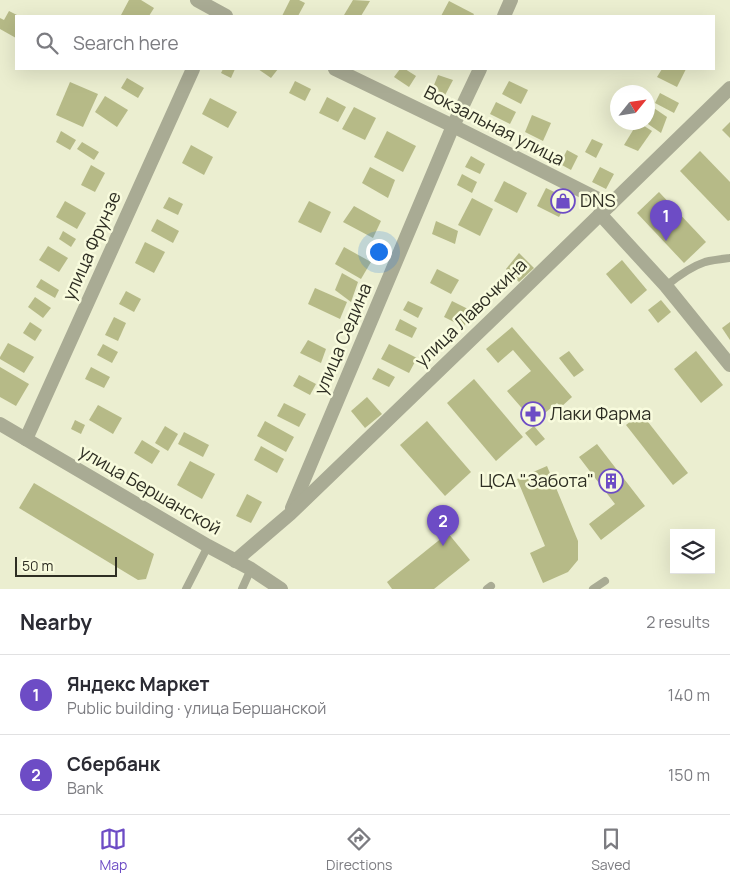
<!DOCTYPE html>
<meta charset="utf-8">
<style>
body{margin:0;font-family:Manrope,sans-serif;background:#f7f7f7;color:#2b2b33}
.controls{position:absolute;right:15px;bottom:15px;display:grid;overflow:hidden;border-radius:0px;box-shadow:0 5px 20px #0002}
.controls button{width:45px;height:45px;display:grid;place-items:center;padding:0;border:0;border-bottom:1px solid #e1e1e2;background:#fff;color:#2b2b33;font:25px sans-serif}
.compass{position:absolute;left:610px;top:85px;width:45px;height:45px;border-radius:50%;background:#fff;box-shadow:0 5px 20px #0002;rotate:60deg}
.scale{position:absolute;left:15px;bottom:12px;width:102px;box-sizing:border-box;padding-left:5px;border:2px solid #2e2e23;border-top:0;font-size:14px;line-height:18px;white-space:nowrap;color:#2e2e23;-webkit-text-stroke:4px #f8fbdd;paint-order:stroke}
.you{position:absolute;left:378px;top:251px;width:18px;height:18px;margin:-12px;border:4px solid #fff;border-radius:50%;background:#1a73e8;box-shadow:0 0 0 8px #1a73e833}
.badge{display:grid;place-items:center;width:32px;height:32px;border-radius:50%;background:#6d4cc5;color:#fff;font-size:16px;font-weight:700}
.pin{position:absolute;translate:-50% -41px;filter:drop-shadow(0 1px 2px #0008)}
.pin::after{content:'';position:absolute;top:26px;width:18px;height:15px;background:inherit;clip-path:polygon(0 0,100% 0,50% 100%)}
.list{margin:0;padding:0;list-style:none}
h2{display:flex;justify-content:space-between;align-items:center;height:65px;margin:0;padding:0 20px;font-size:21px}
h2 small{font-size:16px;font-weight:400;color:#7c7c81}
.list li{display:grid;grid-template-columns:32px 1fr auto;gap:15px;align-items:center;box-sizing:border-box;height:80px;padding:0 20px;border-top:1px solid #e1e1e2}
.list b{display:block;font-size:19px;white-space:nowrap}
.list p{margin:0;font-size:16px;white-space:nowrap;color:#7c7c81}
.list em{font-size:16px;font-style:normal;color:#7c7c81}
.icon{flex:none;width:28px;height:28px;fill:none;stroke:currentColor;stroke-width:2;stroke-linecap:round;stroke-linejoin:round}
.map{position:relative;flex:none;width:730px;height:589px;overflow:hidden}
.search{position:absolute;background:#fff;box-shadow:0 5px 20px #0002;left:15px;right:15px;top:15px;height:55px;display:flex;align-items:center;gap:12px;box-sizing:border-box;padding:0 18px;border-radius:0px;color:#7c7c81;font-size:19px}
.sheet{height:225px;background:#fff}
nav{display:flex;justify-content:space-around;align-items:center;box-sizing:border-box;height:70px;border-top:1px solid #e1e1e2;background:#fff;font-size:14px;color:#7c7c81}
nav a{display:grid;justify-items:center;gap:2px}
nav .on{color:#6d4cc5}
.map>svg:first-child{display:block}
</style>
<div class="map">
<svg width="730" height="589" viewBox="0 0 730 589">
<rect width="100%" height="100%" fill="#ebeed0"/>
<g fill="#b6ba87">
<polygon points="129,0 141,0 154,8 149,16 123,16 121,15"/>
<polygon points="290,0 299,0 305,3 298,16 282,16"/>
<polygon points="353,0 370,1 361,16 346,16 344,15"/>
<polygon points="449,1 474,14 473,16 441,16"/>
<polygon points="9,11 19,16 16,16 16,38 0,29 0,18 4,20"/>
<polygon points="223,69 235,69 231,78 221,73"/>
<polygon points="258,69 278,69 271,78"/>
<polygon points="400,69 405,69 416,76 409,87 394,77"/>
<polygon points="662,69 686,69 677,87 657,77"/>
<polygon points="438,75 453,80 443,99 432,90"/>
<polygon points="127,78 144,88 138,98 121,88"/>
<polygon points="295,81 311,89 305,101 289,93"/>
<polygon points="509,81 528,90 521,104 502,94"/>
<polygon points="70,82 98,94 83,127 56,115"/>
<polygon points="660,93 679,103 674,113 655,103"/>
<polygon points="105,96 128,110 117,127 95,112"/>
<polygon points="327,97 346,107 338,122 319,113"/>
<polygon points="210,98 237,112 228,128 202,114"/>
<polygon points="496,102 516,112 510,124 490,114"/>
<polygon points="648,104 667,117 661,133 648,124"/>
<polygon points="354,107 376,118 365,140 342,129"/>
<polygon points="532,115 551,123 543,141 525,132"/>
<polygon points="638,122 652,131 638,151 624,145"/>
<polygon points="730,122 730,138 722,130"/>
<polygon points="61,131 76,140 70,150 56,142"/>
<polygon points="387,131 416,146 403,172 374,157"/>
<polygon points="592,139 603,144 596,158 585,152"/>
<polygon points="82,142 99,152 94,160 77,149"/>
<polygon points="191,145 213,157 204,175 182,163"/>
<polygon points="567,150 578,156 571,170 560,164"/>
<polygon points="700,151 730,182 730,220 728,221 680,171"/>
<polygon points="471,156 485,164 480,174 465,167"/>
<polygon points="91,165 105,173 95,192 81,185"/>
<polygon points="370,167 395,180 388,198 362,183"/>
<polygon points="600,167 614,174 606,189 592,182"/>
<polygon points="462,174 477,182 472,193 457,185"/>
<polygon points="504,181 527,193 517,213 494,201"/>
<polygon points="546,188 569,199 559,217 537,206"/>
<polygon points="659,192 706,242 684,263 637,213"/>
<polygon points="169,197 183,204 178,215 163,208"/>
<polygon points="472,198 493,209 480,236 458,225"/>
<polygon points="65,201 86,213 77,229 56,217"/>
<polygon points="309,201 331,212 321,233 298,222"/>
<polygon points="354,206 381,221 373,238 343,222"/>
<polygon points="157,219 179,231 173,243 151,231"/>
<polygon points="436,221 458,231 455,244 432,234"/>
<polygon points="63,231 76,239 71,247 59,239"/>
<polygon points="145,242 165,252 154,273 135,263"/>
<polygon points="48,246 68,258 59,272 39,260"/>
<polygon points="344,247 371,262 361,279 335,264"/>
<polygon points="519,253 534,268 519,282 506,269"/>
<polygon points="622,260 647,290 631,304 606,274"/>
<polygon points="437,269 459,280 451,294 430,283"/>
<polygon points="342,273 358,282 351,302 335,290"/>
<polygon points="41,279 59,290 55,298 36,287"/>
<polygon points="315,288 347,302 340,319 308,304"/>
<polygon points="126,291 141,299 134,312 119,304"/>
<polygon points="35,297 51,308 43,318 28,307"/>
<polygon points="661,300 671,312 658,323 648,310"/>
<polygon points="408,301 423,308 418,318 403,310"/>
<polygon points="452,301 472,311 464,327 444,317"/>
<polygon points="114,317 126,323 118,341 105,335"/>
<polygon points="400,319 417,328 412,338 395,330"/>
<polygon points="30,322 42,330 35,341 23,333"/>
<polygon points="730,322 730,340 722,328"/>
<polygon points="512,327 572,397 561,407 557,403 534,422 507,391 531,371 513,350 498,363 486,349"/>
<polygon points="308,340 326,349 321,363 300,353"/>
<polygon points="8,343 34,357 24,373 0,359 0,357"/>
<polygon points="103,344 118,352 112,363 97,355"/>
<polygon points="389,344 417,358 409,373 381,359"/>
<polygon points="569,351 584,370 574,377 559,358"/>
<polygon points="696,351 723,385 701,403 674,369"/>
<polygon points="0,367 29,384 16,406 0,397"/>
<polygon points="91,367 110,377 104,388 85,379"/>
<polygon points="378,368 395,377 389,387 372,379"/>
<polygon points="299,375 316,384 310,395 293,386"/>
<polygon points="474,379 523,437 496,461 447,403"/>
<polygon points="367,397 382,414 365,428 351,411"/>
<polygon points="284,403 306,414 299,427 277,416"/>
<polygon points="98,405 122,418 113,434 89,420"/>
<polygon points="641,413 688,473 673,485 626,425"/>
<polygon points="75,420 85,425 81,434 71,429"/>
<polygon points="265,421 294,437 286,452 257,436"/>
<polygon points="427,421 471,472 445,496 400,445"/>
<polygon points="165,426 178,434 168,451 155,443"/>
<polygon points="534,426 545,439 536,446 525,433"/>
<polygon points="184,432 209,445 203,457 178,444"/>
<polygon points="142,440 160,451 152,464 134,453"/>
<polygon points="597,444 645,506 601,540 589,524 615,504 579,457"/>
<polygon points="261,446 284,459 277,473 254,460"/>
<polygon points="190,461 215,474 202,499 177,485"/>
<polygon points="547,466 578,541 578,560 568,572 543,583 530,553 545,546 517,479"/>
<polygon points="34,483 154,554 146,579 138,580 19,508"/>
<polygon points="247,494 262,502 251,523 236,516"/>
<polygon points="448,533 470,560 434,589 392,589 387,582"/>
</g>
<g fill="none" stroke-linecap="round" stroke-linejoin="round">
<g stroke="#a9ab94" stroke-width="8">
<path d="M666,286C678,276 690,267 705,262C713,260 722,259 730,258"/>
<polyline points="186,589 208,546"/>
<polyline points="242,589 251,569"/>
<polyline points="487,589 491,586"/>
<polyline points="593,589 605,581"/>
</g>
<g stroke="#a9ab94" stroke-width="14">
<polyline points="197,0 226,16"/>
<polyline points="504,16 511,0"/>
<polyline points="335,69 453,126 610,205"/>
<polyline points="600,214 666,286 730,365"/>
<polyline points="26,439 193,69"/>
<polyline points="292,508 453,126 480,69"/>
<polyline points="235,561 290,514 508,304 730,88"/>
</g>
<polyline stroke="#a9ab94" stroke-width="14" points="0,424 208,546 251,569 281,589"/>
</g>
<defs>
<g id="shop-ring" transform="scale(1.25)"><circle r="9.5" fill="#f8fbdd" stroke="#6d4cc5" stroke-width="1.5"/><path d="M-5-2.5h2.3a2.7 3.5 0 0 1 5.4 0H5L5.5 6h-11ZM-1.5-2.5h3a1.5 2.3 0 0 0-3 0Z" fill="#6d4cc5"/></g>
<g id="pharmacy-ring" transform="scale(1.25)"><circle r="9.5" fill="#f8fbdd" stroke="#6d4cc5" stroke-width="1.5"/><path d="M-2-6h4v4h4v4h-4v4h-4v-4h-4v-4h4Z" fill="#6d4cc5"/></g>
<g id="building-ring" transform="scale(1.25)"><circle r="9.5" fill="#f8fbdd" stroke="#6d4cc5" stroke-width="1.5"/><path d="M-4-6H4V6H1V3H-1V6H-4ZM-2.5-4.3h1.7v1.8h-1.7ZM.8-4.3h1.7v1.8H.8ZM-2.5-1h1.7V.8h-1.7ZM.8-1h1.7V.8H.8Z" fill="#6d4cc5"/></g>
</defs>
<g fill-rule="evenodd">
<use href="#shop-ring" x="563" y="201"/>
<use href="#pharmacy-ring" x="533" y="414"/>
<use href="#building-ring" x="611" y="481"/>
</g>
<g text-anchor="middle" stroke-width="5" stroke-linejoin="round" paint-order="stroke">
<g font-size="18" fill="#2e2e23" stroke="#f8fbdd">
<text transform="translate(494 126) rotate(27)" y="6">Вокзальная улица</text>
<text transform="translate(92 246) rotate(-66)" y="6">улица Фрунзе</text>
<text transform="translate(471 313) rotate(-44)" y="6">улица Лавочкина</text>
<text transform="translate(343 339) rotate(-67)" y="6">улица Седина</text>
<text transform="translate(150 490) rotate(30)" y="6">улица Бершанской</text>
</g>
<g font-size="18" fill="#2e2e23" stroke="#f8fbdd" text-anchor="start">
<text x="580" y="207">DNS</text>
<text x="550" y="420">Лаки Фарма</text>
<text x="594" y="487" text-anchor="end">ЦСА "Забота"</text>
</g>
</g>
</svg>
<div class="controls">
<button><svg class="icon" aria-label="layers" viewBox="0 0 24 24"><path d="M12 4l9 5-9 5-9-5zM3 14l9 5 9-5"/></svg></button>
</div>
<svg class="compass" viewBox="-18 -18 36 36"><path d="M0-13l5 13h-10z" fill="#e53935"/><path d="M0 13l5-13h-10z" fill="#7c7c81"/></svg>
<div class="scale">50 m</div>
<div class="you"></div>
<div class="pin badge" style="left:666px;top:241px">1</div>
<div class="pin badge" style="left:443px;top:546px">2</div>
<div class="search"><svg class="icon" aria-label="search" viewBox="0 0 24 24"><circle cx="10" cy="10" r="6"/><path d="M15 15l6 6"/></svg>Search here</div>
</div>
<section class="sheet">
<h2>Nearby<small>2 results</small></h2>
<ul class="list">
<li><span class="badge">1</span><div><b>Яндекс Маркет</b><p>Public building · улица Бершанской</p></div><em>140 m</em></li>
<li><span class="badge">2</span><div><b>Сбербанк</b><p>Bank</p></div><em>150 m</em></li>
</ul>
</section>
<nav>
<a class="on"><svg class="icon" aria-label="map" viewBox="0 0 24 24"><path d="M3 6l6-2 6 2 6-2v14l-6 2-6-2-6 2zM9 4v14M15 6v14"/></svg>Map</a>
<a><svg class="icon" aria-label="directions" viewBox="0 0 24 24"><path d="M12 3l9 9-9 9-9-9zM9 14v-3h6M13 9l2 2-2 2"/></svg>Directions</a>
<a><svg class="icon" aria-label="saved" viewBox="0 0 24 24"><path d="M7 4h10v16l-5-4-5 4z"/></svg>Saved</a>
</nav>
